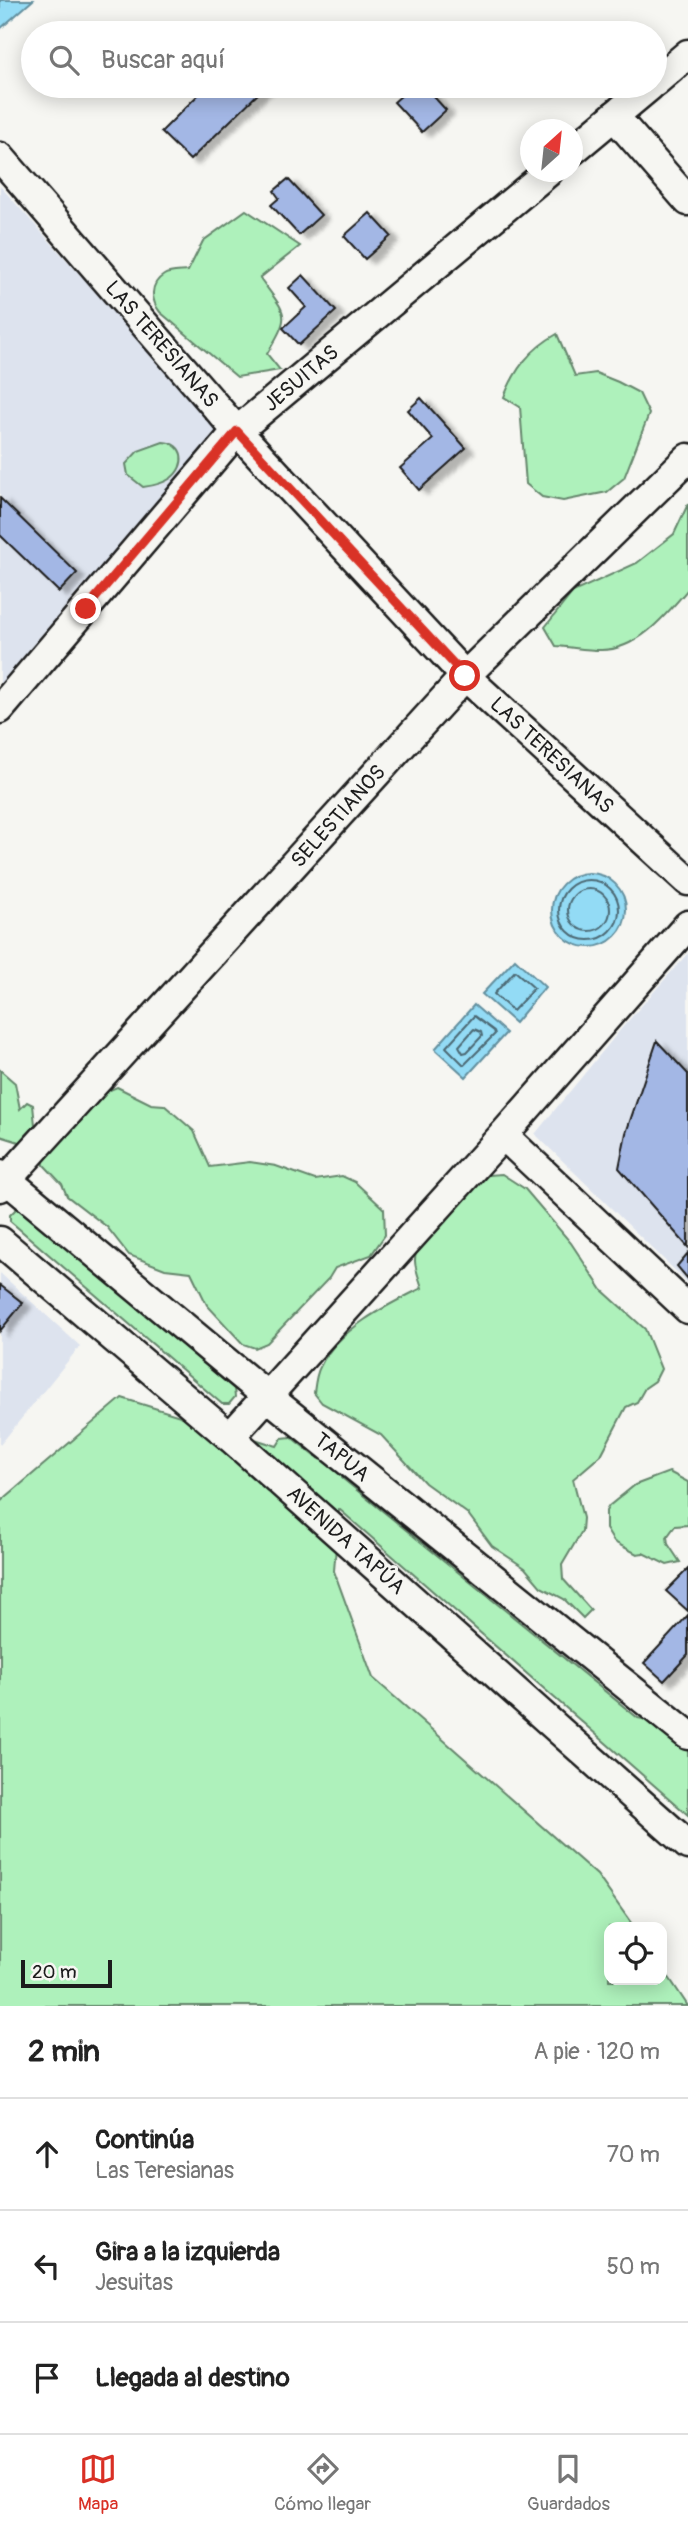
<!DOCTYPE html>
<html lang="es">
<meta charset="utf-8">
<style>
body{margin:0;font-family:Pangolin,sans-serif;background:#f2f2f2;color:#222}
.controls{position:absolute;right:21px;bottom:21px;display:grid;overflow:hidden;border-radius:14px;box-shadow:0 4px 18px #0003}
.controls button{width:63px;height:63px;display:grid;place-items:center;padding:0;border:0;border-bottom:2px solid #e0e0e0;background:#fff;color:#222;font:35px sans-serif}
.compass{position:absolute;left:520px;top:119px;width:63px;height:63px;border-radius:50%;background:#fff;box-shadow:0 4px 18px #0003;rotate:27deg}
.scale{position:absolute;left:21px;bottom:18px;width:91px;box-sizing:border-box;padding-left:7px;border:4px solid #1c1c1c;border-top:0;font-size:19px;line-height:24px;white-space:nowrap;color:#1c1c1c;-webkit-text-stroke:5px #f6f6f2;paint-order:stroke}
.stop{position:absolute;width:21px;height:21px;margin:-16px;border:5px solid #d93025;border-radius:50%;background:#fff}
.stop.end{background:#d93025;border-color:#fff;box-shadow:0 2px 7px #0008}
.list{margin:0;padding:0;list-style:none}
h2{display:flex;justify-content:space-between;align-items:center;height:91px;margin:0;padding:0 28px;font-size:30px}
h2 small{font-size:23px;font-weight:400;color:#767676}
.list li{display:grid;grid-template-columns:46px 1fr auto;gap:21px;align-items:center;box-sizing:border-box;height:112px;padding:0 28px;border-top:2px solid #e0e0e0}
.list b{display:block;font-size:26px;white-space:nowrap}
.list p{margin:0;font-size:23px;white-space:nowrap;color:#767676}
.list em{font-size:23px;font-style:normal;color:#767676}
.icon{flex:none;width:38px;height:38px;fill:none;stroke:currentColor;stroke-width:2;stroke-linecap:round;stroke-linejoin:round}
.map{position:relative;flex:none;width:688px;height:2006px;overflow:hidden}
.search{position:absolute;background:#fff;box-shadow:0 4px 18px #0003;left:21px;right:21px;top:21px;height:77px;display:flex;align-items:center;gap:18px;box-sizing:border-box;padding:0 24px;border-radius:38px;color:#767676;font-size:26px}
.sheet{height:427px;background:#fff}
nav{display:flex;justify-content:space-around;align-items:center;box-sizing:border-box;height:98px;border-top:2px solid #e0e0e0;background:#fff;font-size:19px;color:#767676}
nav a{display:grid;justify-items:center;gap:4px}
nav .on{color:#d93025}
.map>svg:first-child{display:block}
</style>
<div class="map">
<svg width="688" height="2006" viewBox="0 0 688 2006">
<defs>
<filter id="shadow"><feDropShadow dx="8" dy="4.5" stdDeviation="2" flood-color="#0004"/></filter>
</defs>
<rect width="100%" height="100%" fill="#f6f6f2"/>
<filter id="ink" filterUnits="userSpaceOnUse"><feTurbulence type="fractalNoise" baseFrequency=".0143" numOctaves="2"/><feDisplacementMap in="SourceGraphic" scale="14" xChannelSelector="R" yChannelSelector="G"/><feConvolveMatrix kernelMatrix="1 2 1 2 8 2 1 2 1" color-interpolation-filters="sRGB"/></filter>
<g filter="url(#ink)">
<g fill="#dde3ee">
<polygon points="0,186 215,425 218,433 0,702"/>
<polygon points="688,953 688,1283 535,1134 621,1029"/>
<polygon points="0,1273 80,1346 0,1445"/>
</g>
<g fill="#aef1bb" stroke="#65866c" stroke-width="2">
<path d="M246,210L300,246L260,278C287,316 292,312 267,354L280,370L237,377L160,312C151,301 149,284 164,275C170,271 180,272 188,271L203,241Z"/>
<path d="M557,334L575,376L596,373L618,382L639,393L649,414L624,478L607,492L563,501L542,497L526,484L520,407L504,397C515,369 530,349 557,334Z"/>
<path d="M163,442C185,443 187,466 171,478C164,483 151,486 143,487L128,475L126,464L138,451Z"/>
<path d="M688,504V589C666,615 637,651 600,650C586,650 571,647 556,646L545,627L573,592L637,563L674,534Z"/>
<polygon points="0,1070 15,1083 20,1109 27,1102 33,1105 35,1125 26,1142 19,1142 0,1136"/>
<polygon points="117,1087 151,1104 164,1105 194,1131 210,1167 250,1162 276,1166 315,1180 342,1176 355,1182 384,1209 385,1235 371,1255 335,1268 329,1278 267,1343 255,1348 243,1344 207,1305 191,1272 165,1269 129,1255 107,1227 67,1196 62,1184 44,1165 43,1154 93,1097"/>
<path d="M502,1174L525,1189L571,1243L602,1290L645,1329L661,1369L655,1381L645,1388L637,1402L626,1407L601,1455L573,1479L583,1518L582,1531L562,1565L563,1579L591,1610L583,1618L564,1599L541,1587L525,1568L492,1546L468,1514L425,1483L381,1435L322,1403L314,1393C315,1385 316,1374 320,1367C337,1330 387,1305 422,1288C420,1280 415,1269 415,1261C414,1232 470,1196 488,1175Z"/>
<polygon points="17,1208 22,1209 234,1389 235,1397 229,1404 222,1404 10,1221 10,1215"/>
<polygon points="122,1398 277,1446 282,1438 291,1437 319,1459 343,1467 342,1478 638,1718 688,1728 688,1815 339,1509 334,1571 373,1678 597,1875 634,1927 609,1927 609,1980 662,1980 662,1967 688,2006 0,2006 0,1502"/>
<polygon points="669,1472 688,1482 688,1525 675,1526 667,1537 668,1544 680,1562 667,1565 643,1553 637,1554 614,1542 606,1529 606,1511 609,1506 635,1485"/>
</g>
<g fill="#93dbf5" stroke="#638f9e" stroke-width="2">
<polygon points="0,0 33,0 0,29"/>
<circle cx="589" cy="910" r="37"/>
<polygon points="515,959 545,987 515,1023 482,994"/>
<polygon points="474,1005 506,1033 466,1077 435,1049"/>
</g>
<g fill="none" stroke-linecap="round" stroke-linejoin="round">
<g stroke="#4c6873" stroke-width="2">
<circle cx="589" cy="910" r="30"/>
<circle cx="589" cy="910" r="21"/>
<polygon points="515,971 534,988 513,1011 494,994"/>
<polygon points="474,1016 494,1031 495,1034 464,1065 446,1047"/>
<polygon points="474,1029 481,1032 482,1036 467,1052 463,1053 459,1046"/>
</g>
</g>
<g fill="#a3b7e5" stroke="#1c1c1c" stroke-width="2" filter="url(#shadow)">
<polygon points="207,86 266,86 190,160 161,132"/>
<polygon points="412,86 424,86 446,110 422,132 394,102"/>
<polygon points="288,179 321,215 299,235 271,205 279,198 274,191"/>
<polygon points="370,213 391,236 365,259 344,236"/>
<polygon points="303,275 336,311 299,345 283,328 306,307 289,288"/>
<polygon points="421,398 466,448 419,490 400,468 433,439 408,410"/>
<polygon points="0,498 77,573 59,592 0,535"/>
<polygon points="657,1041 688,1074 688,1247 619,1168 626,1133"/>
<polygon points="688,1253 688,1279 677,1266"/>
<polygon points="0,1285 23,1303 0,1331"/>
<polygon points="688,1569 688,1611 666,1591"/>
<polygon points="688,1615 688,1655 664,1681 644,1663"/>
</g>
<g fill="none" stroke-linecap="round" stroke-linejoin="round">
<g stroke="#1c1c1c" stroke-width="33">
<g id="street">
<polyline points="655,82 688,54"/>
<polyline points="614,116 688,201"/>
<polyline points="572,151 650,86"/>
<polyline points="0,157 237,431 465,676 688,881"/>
<polyline points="0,709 237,431 548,172"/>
<polyline points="503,1135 688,1309"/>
<polyline points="0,1174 267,1396 688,1735"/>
<polyline points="0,1187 465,676 688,458"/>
<polyline points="0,1241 230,1437 688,1845"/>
<polyline points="230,1437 503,1135 688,925"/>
</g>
</g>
<use href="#street" stroke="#f6f6f2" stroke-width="28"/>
</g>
</g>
<g fill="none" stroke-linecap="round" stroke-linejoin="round" filter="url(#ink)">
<polyline stroke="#d93025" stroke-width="9" points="86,609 237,431 465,676"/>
</g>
<g text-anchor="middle" stroke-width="6" stroke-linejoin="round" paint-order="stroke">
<g font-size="21" fill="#1c1c1c" stroke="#f6f6f2">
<text transform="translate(162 344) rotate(49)" y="7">LAS TERESIANAS</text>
<text transform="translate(301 378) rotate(-40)" y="7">JESUITAS</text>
<text transform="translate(552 755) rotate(43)" y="7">LAS TERESIANAS</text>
<text transform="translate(338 816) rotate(-48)" y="7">SELESTIANOS</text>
<text transform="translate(342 1457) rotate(39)" y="7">TAPUA</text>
<text transform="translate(346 1540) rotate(42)" y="7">AVENIDA TAPÚA</text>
</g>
</g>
</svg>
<div class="controls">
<button><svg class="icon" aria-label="locate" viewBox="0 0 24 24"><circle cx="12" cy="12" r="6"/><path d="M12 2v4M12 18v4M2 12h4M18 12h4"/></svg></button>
</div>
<svg class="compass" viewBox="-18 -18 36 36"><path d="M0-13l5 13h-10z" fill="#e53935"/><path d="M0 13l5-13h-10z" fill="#767676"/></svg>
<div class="scale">20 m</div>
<div class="stop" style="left:465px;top:676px"></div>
<div class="stop end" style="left:86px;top:609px"></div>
<div class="search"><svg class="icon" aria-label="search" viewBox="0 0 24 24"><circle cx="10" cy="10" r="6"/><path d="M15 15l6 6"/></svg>Buscar aquí</div>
</div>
<section class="sheet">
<h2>2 min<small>A pie · 120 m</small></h2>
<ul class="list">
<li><svg class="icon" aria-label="ahead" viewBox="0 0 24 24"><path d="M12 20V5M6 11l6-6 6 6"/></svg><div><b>Continúa</b><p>Las Teresianas</p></div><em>70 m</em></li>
<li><svg class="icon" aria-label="left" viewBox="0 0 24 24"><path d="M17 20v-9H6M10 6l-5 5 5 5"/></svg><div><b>Gira a la izquierda</b><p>Jesuitas</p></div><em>50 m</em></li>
<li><svg class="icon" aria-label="arrive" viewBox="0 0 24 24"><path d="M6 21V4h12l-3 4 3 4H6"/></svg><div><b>Llegada al destino</b></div></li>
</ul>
</section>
<nav>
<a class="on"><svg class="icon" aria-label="map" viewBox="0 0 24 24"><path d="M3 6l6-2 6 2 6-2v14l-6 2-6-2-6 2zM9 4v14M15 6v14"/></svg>Mapa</a>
<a><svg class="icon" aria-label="directions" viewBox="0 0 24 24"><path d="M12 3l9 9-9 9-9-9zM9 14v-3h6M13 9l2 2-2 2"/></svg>Cómo llegar</a>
<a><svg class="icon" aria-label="saved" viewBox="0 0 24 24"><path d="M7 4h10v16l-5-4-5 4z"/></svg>Guardados</a>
</nav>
